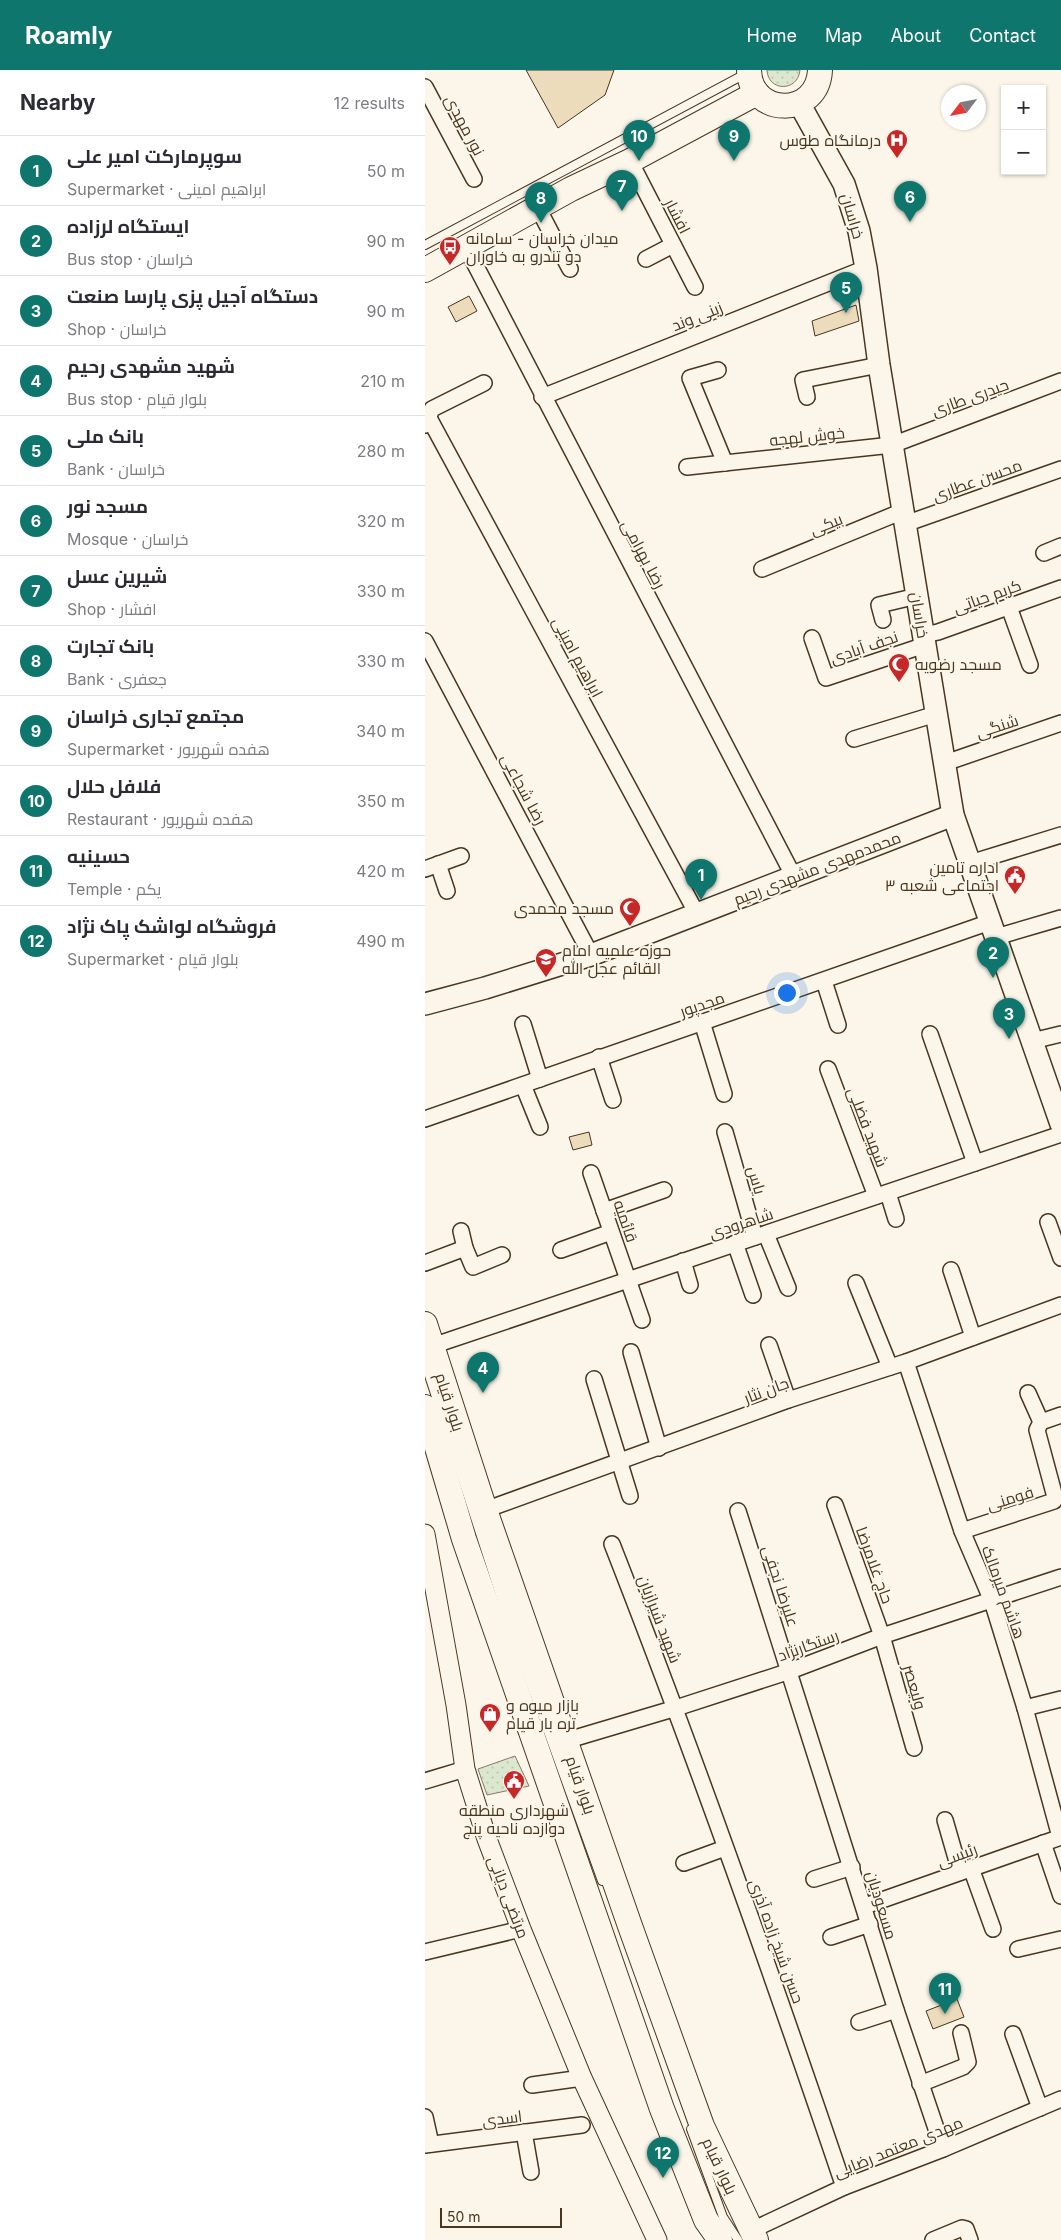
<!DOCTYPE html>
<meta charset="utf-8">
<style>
body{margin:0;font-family:Inter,Cairo,sans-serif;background:#f7f7f7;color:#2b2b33}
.controls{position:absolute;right:15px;top:15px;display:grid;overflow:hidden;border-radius:0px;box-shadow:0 1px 4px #0004}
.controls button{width:45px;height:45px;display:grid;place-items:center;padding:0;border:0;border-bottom:1px solid #e1e1e2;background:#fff;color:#2b2b33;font:25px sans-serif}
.compass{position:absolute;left:516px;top:15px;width:45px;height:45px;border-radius:50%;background:#fff;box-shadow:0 1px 4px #0004;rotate:238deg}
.scale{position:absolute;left:15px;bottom:12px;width:122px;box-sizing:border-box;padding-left:5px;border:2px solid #4a3520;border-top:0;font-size:14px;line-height:18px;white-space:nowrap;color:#4a3520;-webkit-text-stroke:4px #fbf6e9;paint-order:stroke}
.you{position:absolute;left:361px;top:922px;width:18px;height:18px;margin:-12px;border:4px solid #fff;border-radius:50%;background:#1a73e8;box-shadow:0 0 0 8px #1a73e833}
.badge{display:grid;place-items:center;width:32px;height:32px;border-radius:50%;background:#0f766e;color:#fff;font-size:16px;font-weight:700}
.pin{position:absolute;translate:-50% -41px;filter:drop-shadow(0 1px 2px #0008)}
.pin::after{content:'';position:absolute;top:26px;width:18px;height:15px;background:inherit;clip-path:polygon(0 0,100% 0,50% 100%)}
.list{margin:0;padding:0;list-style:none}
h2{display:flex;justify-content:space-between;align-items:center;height:65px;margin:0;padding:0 20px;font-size:21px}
h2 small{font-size:16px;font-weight:400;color:#7c7c81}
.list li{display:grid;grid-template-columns:32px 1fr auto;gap:15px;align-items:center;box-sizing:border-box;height:70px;padding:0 20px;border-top:1px solid #e1e1e2}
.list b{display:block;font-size:19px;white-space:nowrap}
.list p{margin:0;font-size:16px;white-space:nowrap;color:#7c7c81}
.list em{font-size:16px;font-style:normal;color:#7c7c81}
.map{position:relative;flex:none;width:636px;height:2170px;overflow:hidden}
header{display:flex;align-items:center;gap:30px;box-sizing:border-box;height:70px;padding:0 25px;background:#0f766e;color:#fff}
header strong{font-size:24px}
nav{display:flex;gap:28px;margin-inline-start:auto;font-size:18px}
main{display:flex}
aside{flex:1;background:#fff}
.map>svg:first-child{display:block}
</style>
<header>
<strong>Roamly</strong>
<nav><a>Home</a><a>Map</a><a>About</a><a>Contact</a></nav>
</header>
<main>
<aside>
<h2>Nearby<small>12 results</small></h2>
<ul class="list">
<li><span class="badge">1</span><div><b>سوپرمارکت امیر علی</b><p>Supermarket · ابراهیم امینی</p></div><em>50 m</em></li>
<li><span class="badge">2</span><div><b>ایستگاه لرزاده</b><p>Bus stop · خراسان</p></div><em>90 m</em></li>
<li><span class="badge">3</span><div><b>دستگاه آجیل پزی پارسا صنعت</b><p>Shop · خراسان</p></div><em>90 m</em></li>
<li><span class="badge">4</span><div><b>شهید مشهدی رحیم</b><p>Bus stop · بلوار قیام</p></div><em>210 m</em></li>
<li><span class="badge">5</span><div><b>بانک ملی</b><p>Bank · خراسان</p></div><em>280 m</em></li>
<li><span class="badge">6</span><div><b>مسجد نور</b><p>Mosque · خراسان</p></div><em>320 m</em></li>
<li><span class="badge">7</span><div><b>شیرین عسل</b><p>Shop · افشار</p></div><em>330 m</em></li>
<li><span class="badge">8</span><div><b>بانک تجارت</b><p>Bank · جعفری</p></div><em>330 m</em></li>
<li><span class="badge">9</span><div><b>مجتمع تجاری خراسان</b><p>Supermarket · هفده شهریور</p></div><em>340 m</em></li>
<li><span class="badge">10</span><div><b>فلافل حلال</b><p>Restaurant · هفده شهریور</p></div><em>350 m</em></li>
<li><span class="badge">11</span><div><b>حسینیه</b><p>Temple · یکم</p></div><em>420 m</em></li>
<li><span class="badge">12</span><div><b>فروشگاه لواشک پاک نژاد</b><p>Supermarket · بلوار قیام</p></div><em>490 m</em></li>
</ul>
</aside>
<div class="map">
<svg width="636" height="2170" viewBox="0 0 636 2170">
<defs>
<pattern id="park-dots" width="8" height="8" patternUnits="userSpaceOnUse" patternTransform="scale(1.25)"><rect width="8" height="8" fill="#dce7d0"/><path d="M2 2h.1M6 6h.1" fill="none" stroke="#bec7b2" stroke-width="1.8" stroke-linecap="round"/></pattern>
</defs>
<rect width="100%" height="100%" fill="#fbf6e9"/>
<g fill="url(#park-dots)" stroke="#887966">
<path d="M342,0H375C373,22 343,22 342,0Z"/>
<polygon points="90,1686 104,1716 62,1725 53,1699"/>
</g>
<g fill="#ecdcbc" stroke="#4a3520">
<polygon points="101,0 189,0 180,25 133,58"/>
<polygon points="44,226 52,241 31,252 23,237"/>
<polygon points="431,235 434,251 390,266 387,251"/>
<polygon points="164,1062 167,1075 148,1080 144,1067"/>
<polygon points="532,1929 539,1947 508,1959 501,1941"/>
</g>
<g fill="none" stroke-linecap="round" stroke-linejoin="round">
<g stroke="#4a3520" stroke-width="10">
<g id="service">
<polyline points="0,175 322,3"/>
<polyline points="0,1293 86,1559 177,1811"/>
<polyline points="266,2059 298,2147 313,2170"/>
</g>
</g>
<g stroke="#4a3520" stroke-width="18">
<g id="minor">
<polyline points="0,17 49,109"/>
<polyline points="205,91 270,217"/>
<polyline points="113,138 145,199"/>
<polyline points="41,177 369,807"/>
<polyline points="221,189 248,175"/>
<polyline points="293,300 265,308 300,393"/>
<polyline points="117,327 441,198"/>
<polyline points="382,327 378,310 454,295"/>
<polyline points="3,346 272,844"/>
<polyline points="0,355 7,339 59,313"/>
<polyline points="262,397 467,375 636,311"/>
<polyline points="480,454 636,399"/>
<polyline points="619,483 636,476"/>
<polyline points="337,499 478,441"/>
<polyline points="584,537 605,595"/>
<polyline points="458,550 454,535 492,526"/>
<polyline points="499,565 513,562 636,518"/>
<polyline points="387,568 401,608 500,575"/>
<polyline points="0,571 166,885"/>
<polyline points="429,669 511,644"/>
<polyline points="520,693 636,653"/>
<polyline points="545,793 636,765"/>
<polyline points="13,794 22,821"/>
<polyline points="0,799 36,786"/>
<polyline points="571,867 636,848"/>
<polyline points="399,911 413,955"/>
<polyline points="277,952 299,1024"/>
<polyline points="98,954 115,1009"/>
<polyline points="505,964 550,1093"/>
<polyline points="607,971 636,964"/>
<polyline points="174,987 188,1030"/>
<polyline points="403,999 451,1126"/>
<polyline points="98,1015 115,1057"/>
<polyline points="0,1049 565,852"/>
<polyline points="300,1062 330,1167"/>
<polyline points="166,1103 217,1250"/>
<polyline points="463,1123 471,1149"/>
<polyline points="179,1141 239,1120"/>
<polyline points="623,1152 636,1188"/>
<polyline points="36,1161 40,1178"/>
<polyline points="341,1164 363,1218"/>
<polyline points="310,1173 328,1225"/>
<polyline points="136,1180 186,1162"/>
<polyline points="258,1191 265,1215"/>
<polyline points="0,1193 40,1178 48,1197 77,1185"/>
<polyline points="526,1200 548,1267"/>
<polyline points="431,1213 465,1297"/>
<polyline points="344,1275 363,1330"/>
<polyline points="7,1276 636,1064"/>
<polyline points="206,1282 234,1378"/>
<polyline points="481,1292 537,1461 567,1531 600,1638 635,1767"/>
<polyline points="169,1309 205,1426"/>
<polyline points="603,1323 616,1352"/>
<polyline points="410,1435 457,1566 489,1678"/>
<polyline points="60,1440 363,1330 481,1292 636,1235"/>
<polyline points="313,1441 471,1940 518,2079"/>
<polyline points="537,1461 629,1431 630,1427 612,1360 616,1352 636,1345"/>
<path d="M187,1474C270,1686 346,1901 419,2117"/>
<polyline points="600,1638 636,1629"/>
<polyline points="140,1671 251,1638 365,1601 457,1566 636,1507"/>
<polyline points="0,1711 40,1699"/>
<polyline points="520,1750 535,1802"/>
<polyline points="618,1773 636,1826"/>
<polyline points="259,1793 300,1778"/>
<polyline points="546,1798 568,1859"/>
<polyline points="389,1809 427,1797"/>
<polyline points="440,1836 636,1767"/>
<polyline points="406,1867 445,1854"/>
<polyline points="593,1879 636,1869"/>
<polyline points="0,1882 96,1859"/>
<polyline points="434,1952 471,1940"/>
<polyline points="588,1964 615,2038"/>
<polyline points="495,2014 538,1997 543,1992 536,1963"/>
<polyline points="107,2015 157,2008"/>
<polyline points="0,2047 6,2074"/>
<polyline points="99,2062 106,2102"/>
<polyline points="0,2075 157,2055"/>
<polyline points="325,2161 419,2117 518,2079 636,2029"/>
<polyline points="508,2170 537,2158 541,2159 545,2170"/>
</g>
</g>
<g stroke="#4a3520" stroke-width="21">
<polyline id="tertiary" points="0,1464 31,1635 40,1699 62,1769 96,1859 157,2008 232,2170"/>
</g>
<g stroke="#4a3520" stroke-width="24">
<g id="secondary">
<polyline points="374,33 419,114 434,161 441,198 454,295 528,745 636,1054"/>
<polyline points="0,934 60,918 166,885 528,745"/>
</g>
</g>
<g stroke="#4a3520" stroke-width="26">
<g id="primary">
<path d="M324,0C325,47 393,48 395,0"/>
<polyline points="0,200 146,119 205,91 332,23"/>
<polyline points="0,1254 60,1440 205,1856 277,2056 331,2170"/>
<polyline points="0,1337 39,1469 237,2039 281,2150 295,2170"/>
</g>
</g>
<use href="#service" stroke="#fbf6e9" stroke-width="8"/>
<use href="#minor" stroke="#fbf6e9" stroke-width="15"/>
<use href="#tertiary" stroke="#fbf6e9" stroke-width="19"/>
<use href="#secondary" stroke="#fbf6e9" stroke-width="21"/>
<use href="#primary" stroke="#fbf6e9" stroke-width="24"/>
</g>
<defs>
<g id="hospital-pin" transform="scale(1.125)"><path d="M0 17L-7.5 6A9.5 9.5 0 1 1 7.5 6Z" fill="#c62828" stroke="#fbf6e9"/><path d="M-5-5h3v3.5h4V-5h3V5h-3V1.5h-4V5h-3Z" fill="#fff"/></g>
<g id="bus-pin" transform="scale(1.125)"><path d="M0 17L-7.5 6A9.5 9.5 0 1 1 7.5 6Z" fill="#c62828" stroke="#fbf6e9"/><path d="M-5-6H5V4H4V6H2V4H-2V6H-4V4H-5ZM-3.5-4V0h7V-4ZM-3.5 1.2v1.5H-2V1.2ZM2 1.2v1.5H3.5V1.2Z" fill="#fff"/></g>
<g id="mosque-pin" transform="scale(1.125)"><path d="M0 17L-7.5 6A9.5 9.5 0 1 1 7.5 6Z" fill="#c62828" stroke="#fbf6e9"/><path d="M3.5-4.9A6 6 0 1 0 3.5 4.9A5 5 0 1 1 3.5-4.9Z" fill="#fff"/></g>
<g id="civic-pin" transform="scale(1.125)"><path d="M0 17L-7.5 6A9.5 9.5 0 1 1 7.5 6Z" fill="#c62828" stroke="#fbf6e9"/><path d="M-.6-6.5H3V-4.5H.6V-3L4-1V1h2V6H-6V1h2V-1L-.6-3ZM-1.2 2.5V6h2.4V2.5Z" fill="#fff"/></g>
<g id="university-pin" transform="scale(1.125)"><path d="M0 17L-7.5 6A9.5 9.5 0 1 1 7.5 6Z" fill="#c62828" stroke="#fbf6e9"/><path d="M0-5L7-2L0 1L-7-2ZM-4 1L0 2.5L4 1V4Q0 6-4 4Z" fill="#fff"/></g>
<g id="shop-pin" transform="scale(1.125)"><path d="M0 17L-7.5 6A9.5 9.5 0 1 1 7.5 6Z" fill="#c62828" stroke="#fbf6e9"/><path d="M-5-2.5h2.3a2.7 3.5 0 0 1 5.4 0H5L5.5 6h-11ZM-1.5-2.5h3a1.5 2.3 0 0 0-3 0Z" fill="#fff"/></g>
</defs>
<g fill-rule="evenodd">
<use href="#hospital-pin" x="472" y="70"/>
<use href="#bus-pin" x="25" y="177"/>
<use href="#mosque-pin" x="474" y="594"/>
<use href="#civic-pin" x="590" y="806"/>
<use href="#mosque-pin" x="205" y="838"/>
<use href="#university-pin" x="121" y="889"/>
<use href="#shop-pin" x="65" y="1644"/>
<use href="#civic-pin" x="89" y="1711"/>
</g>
<g text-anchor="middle" stroke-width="4" stroke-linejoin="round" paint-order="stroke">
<g font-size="16" fill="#4a3520" stroke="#fbf6e9">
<text transform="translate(40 55) rotate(62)" y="6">نور مهدی</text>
<text transform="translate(253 146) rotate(63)" y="6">افشار</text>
<text transform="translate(428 146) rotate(74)" y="6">خراسان</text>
<text transform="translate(272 246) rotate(-22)" y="6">زینی وند</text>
<text transform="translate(545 327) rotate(-20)" y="6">حیدری طاری</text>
<text transform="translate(382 366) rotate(-6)" y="6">خوش لهجه</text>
<text transform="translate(552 410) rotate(-20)" y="6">محسن عطاری</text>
<text transform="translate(401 454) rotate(-22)" y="6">بیکی</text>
<text transform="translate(219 484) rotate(62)" y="6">رضا بهرامی</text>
<text transform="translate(562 526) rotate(-20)" y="6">کریم حیاتی</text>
<text transform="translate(495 545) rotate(81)" y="6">خراسان</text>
<text transform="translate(439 577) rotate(-19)" y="6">نجف آبادی</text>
<text transform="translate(153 587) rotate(62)" y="6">ابراهیم امینی</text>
<text transform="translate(572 656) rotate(-18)" y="6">شنگی</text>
<text transform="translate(99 719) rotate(62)" y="6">رضا شجاعی</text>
<text transform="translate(392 798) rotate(-21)" y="6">محمدمهدی مشهدی رحیم</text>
<text transform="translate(277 934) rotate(-19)" y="6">مجدپور</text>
<text transform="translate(443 1057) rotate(69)" y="6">شهید فضلی</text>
<text transform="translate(332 1110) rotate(74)" y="6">یاس</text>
<text transform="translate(201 1151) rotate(71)" y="6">قائمیه</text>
<text transform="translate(316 1153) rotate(-18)" y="6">شاهرودی</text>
<text transform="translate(341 1320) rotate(-21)" y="6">جان نثار</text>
<text transform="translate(25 1332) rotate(72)" y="6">بلوار قیام</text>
<text transform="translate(585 1428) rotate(-17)" y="6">فومنی</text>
<text transform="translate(450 1495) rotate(70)" y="6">حاج غلامرضا</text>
<text transform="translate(356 1516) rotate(72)" y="6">علیرضا نجفی</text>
<text transform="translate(579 1522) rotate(70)" y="6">هاشم میرمالک</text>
<text transform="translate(235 1549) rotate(69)" y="6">شهید شیرازیان</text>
<text transform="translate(383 1575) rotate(-20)" y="6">رستگارنژاد</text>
<text transform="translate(490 1617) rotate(74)" y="6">ولیعصر</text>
<text transform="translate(156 1715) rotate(71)" y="6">بلوار قیام</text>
<text transform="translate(532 1785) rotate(-20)" y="6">رئیسی</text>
<text transform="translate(84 1827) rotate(69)" y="6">مرتضی دیانی</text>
<text transform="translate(457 1835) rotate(73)" y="6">مسعودیان</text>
<text transform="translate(352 1871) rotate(70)" y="6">حسن شیخ زاده آذری</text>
<text transform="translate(77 2048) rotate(-7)" y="6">اسدی</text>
<text transform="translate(473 2077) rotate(-22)" y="6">مهدی معتمد رضایی</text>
<text transform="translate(295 2096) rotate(65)" y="6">بلوار قیام</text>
</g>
<g font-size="16" fill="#4a3520" stroke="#fbf6e9" text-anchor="start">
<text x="456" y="76" text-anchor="end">درمانگاه طوس</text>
<text x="41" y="174">میدان خراسان - سامانه<tspan x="41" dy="18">دو تندرو به خاوران</tspan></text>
<text x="490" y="600">مسجد رضویه</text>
<text x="574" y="803" text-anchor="end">اداره تامین<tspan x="574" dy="18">اجتماعی شعبه ۳</tspan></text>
<text x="189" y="844" text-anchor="end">مسجد محمدی</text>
<text x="137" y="886">حوزه علمیه امام<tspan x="137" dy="18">القائم عجل الله</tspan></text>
<text x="81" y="1641">بازار میوه و<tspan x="81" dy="18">تره بار قیام</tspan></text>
<text x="89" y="1746" text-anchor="middle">شهرداری منطقه<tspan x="89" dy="18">دوازده ناحیه پنج</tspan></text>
</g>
</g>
</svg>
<div class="controls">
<button>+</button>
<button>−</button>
</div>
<svg class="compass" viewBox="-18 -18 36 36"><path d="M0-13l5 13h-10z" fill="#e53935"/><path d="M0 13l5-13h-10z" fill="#7c7c81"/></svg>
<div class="scale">50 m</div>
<div class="you"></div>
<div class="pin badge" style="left:276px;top:830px">1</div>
<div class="pin badge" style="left:568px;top:908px">2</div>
<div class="pin badge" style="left:584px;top:969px">3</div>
<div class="pin badge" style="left:58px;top:1323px">4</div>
<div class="pin badge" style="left:421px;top:243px">5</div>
<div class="pin badge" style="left:485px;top:152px">6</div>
<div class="pin badge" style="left:197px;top:141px">7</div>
<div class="pin badge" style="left:116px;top:153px">8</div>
<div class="pin badge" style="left:309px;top:91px">9</div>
<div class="pin badge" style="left:214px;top:91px">10</div>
<div class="pin badge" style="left:520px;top:1944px">11</div>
<div class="pin badge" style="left:238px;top:2108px">12</div>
</div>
</main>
